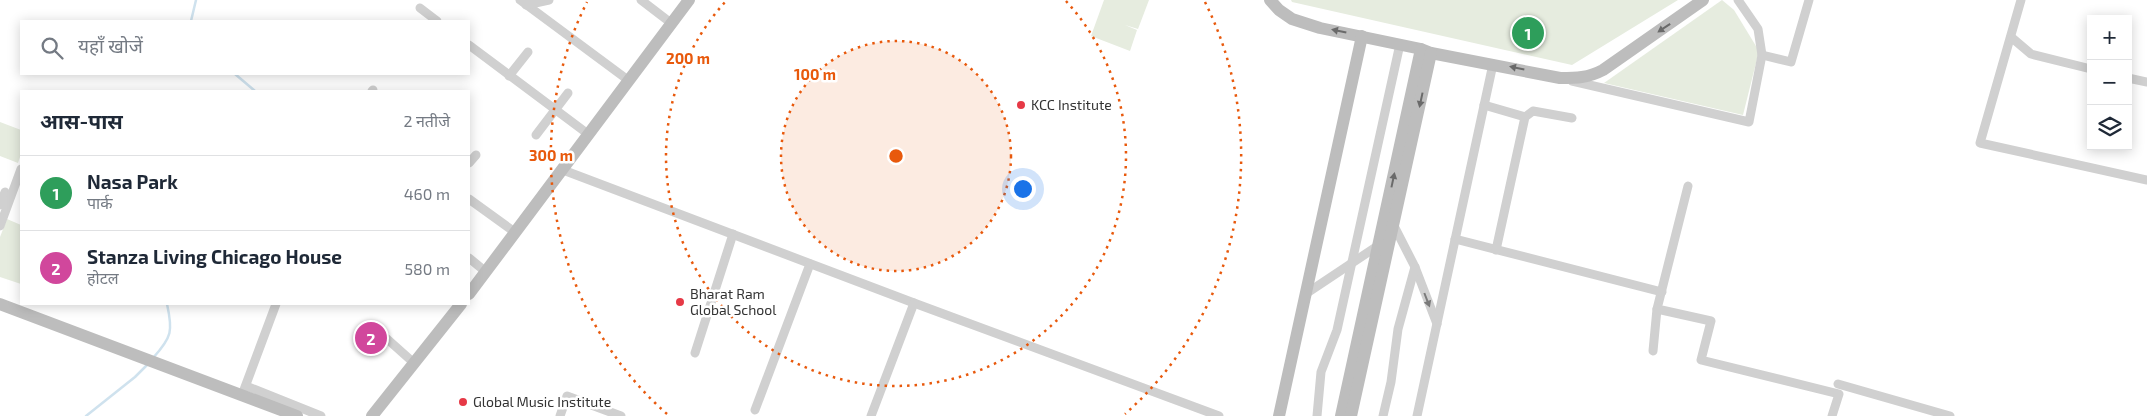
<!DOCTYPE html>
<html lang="hi">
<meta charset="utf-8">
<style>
body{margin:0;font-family:"Exo 2","Noto Sans Devanagari",sans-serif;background:#f6f6f7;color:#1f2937}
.controls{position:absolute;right:15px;top:15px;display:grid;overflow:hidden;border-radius:0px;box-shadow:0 2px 12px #0003}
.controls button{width:45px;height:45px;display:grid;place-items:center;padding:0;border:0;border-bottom:1px solid #e0e1e3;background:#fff;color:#1f2937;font:25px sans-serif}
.you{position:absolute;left:1022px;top:188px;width:18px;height:18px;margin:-12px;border:4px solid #fff;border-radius:50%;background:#1a73e8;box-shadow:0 0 0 8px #1a73e833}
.badge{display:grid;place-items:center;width:32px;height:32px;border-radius:50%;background:#e63946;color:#fff;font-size:16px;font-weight:700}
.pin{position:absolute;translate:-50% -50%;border:2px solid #fff;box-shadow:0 1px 5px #0006}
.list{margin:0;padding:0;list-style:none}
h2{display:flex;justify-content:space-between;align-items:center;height:65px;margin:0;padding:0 20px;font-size:21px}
h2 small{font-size:16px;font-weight:400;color:#747a83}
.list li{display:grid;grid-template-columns:32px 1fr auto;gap:15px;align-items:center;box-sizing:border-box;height:75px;padding:0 20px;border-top:1px solid #e0e1e3}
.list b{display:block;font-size:19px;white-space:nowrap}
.list p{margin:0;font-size:16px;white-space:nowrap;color:#747a83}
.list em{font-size:16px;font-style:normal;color:#747a83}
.icon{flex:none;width:28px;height:28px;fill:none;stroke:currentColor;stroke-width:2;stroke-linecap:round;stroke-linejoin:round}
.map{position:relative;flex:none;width:2147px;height:416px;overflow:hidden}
.search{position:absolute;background:#fff;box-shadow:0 2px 12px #0003;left:20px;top:20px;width:450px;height:55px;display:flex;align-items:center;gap:12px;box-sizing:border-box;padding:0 18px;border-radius:0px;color:#747a83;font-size:19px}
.panel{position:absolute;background:#fff;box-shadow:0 2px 12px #0003;left:20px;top:90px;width:450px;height:215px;border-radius:0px}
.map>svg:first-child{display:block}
</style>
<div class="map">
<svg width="2147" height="416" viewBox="0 0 2147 416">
<rect width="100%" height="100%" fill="#fff"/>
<g fill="#e6ecdf">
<polygon points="1104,0 1149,0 1138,29 1125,25 1137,30 1130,51 1091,36"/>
<polygon points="1291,0 1678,0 1572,65 1292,2"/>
<polygon points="1722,0 1734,10 1759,51 1743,115 1604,83"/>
<polygon points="0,122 21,130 21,154 18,163 0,156"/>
<polygon points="7,219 21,225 21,284 0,277 0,237"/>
</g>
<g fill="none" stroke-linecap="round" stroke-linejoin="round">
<g stroke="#cfe2ee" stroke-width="2.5">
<polyline points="191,21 196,0"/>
<polyline points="235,74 255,91"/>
<path d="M153,358C172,337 173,331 167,304"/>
<polyline points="86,416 135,377 148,364"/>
</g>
<g stroke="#d0d0d0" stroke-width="9">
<polyline points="520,0 628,80"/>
<polyline points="641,0 671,23"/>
<polyline points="2021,0 1980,143 2147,180"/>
<polyline points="526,5 549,0"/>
<polyline points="420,8 437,21"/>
<polyline points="2011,37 2031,54 2091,69"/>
<polyline points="469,45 588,134"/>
<polyline points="1762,55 1791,62 1809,0"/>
<polyline points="509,76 528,52"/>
<polyline points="2128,78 2147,82"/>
<polyline points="1572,81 1749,122 1762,55 1758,29 1738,0"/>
<polyline points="372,91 373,90"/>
<polyline points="1484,105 1525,117 1533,111 1572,118"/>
<polyline points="536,135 568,93"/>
<polyline points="469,163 476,155"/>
<polyline points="563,170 914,303 1219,416"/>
<polyline points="1688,186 1657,309 1711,321 1701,360 1839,394 1832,416"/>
<polyline points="469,199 516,233"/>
<polyline points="0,205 5,192"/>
<polyline points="1393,224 1415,267 1437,324"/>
<polyline points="0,226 21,169"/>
<polyline points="1455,239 1662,292"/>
<polyline points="1496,250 1525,117"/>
<polyline points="469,258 486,272"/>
<polyline points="1307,293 1379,245"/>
<polyline points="386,338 414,363"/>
<polyline points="1653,351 1657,309"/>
<polyline points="695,353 733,234"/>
<polyline points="1838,384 1950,416"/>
<polyline points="246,386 321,416"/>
<polyline points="242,395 276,304"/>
<polyline points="755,410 810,264"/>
<polyline points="560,416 567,396 621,416"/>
<polyline points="871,416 914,303"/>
<polyline points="1317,416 1321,372 1337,330 1400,44"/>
<polyline points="1383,416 1391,382 1398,329 1415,267"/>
<polyline points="1417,416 1493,64"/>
</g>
<g stroke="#bdbdbd" stroke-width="12">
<path d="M1270,0L1279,10L1292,19L1320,28L1421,49L1431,53L1560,78C1576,78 1588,78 1603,70L1703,0"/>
<polyline points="469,294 689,0"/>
<polyline points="0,304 297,416"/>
<polyline points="372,416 461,304"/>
<polyline points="1279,416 1362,36"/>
<polyline points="1341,416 1421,49"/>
<polyline points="1351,416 1431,53"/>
</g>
</g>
<defs><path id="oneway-solid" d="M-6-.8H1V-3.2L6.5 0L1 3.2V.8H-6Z" transform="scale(1.25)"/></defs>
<g fill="#6a6a6a">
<use href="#oneway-solid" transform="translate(1664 28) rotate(146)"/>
<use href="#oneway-solid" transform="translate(1339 31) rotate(-168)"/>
<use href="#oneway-solid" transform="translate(1517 68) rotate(-168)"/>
<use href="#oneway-solid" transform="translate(1421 100) rotate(102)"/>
<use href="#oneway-solid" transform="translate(1393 180) rotate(-78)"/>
</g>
<use fill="#7a7a7a" href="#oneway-solid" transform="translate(1427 300) rotate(69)"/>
<circle cx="896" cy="156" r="115" fill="#e8590c" fill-opacity=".12"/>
<g fill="none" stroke="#e8590c" stroke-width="2.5" stroke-dasharray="2.5 5">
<circle cx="896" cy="156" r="115"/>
<path d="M1066 1A230 230 0 1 1 726 1"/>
<path d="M667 414A345 345 0 0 1 587 2M1205 2A345 345 0 0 1 1125 414"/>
</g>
<g fill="#e63946" stroke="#fff" stroke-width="2">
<circle cx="1021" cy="105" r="5"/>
<circle cx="680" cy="302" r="5"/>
<circle cx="463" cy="402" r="5"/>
</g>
<g text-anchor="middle" stroke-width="5" stroke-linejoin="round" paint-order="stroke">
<g font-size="14" fill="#333" stroke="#fff" text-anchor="start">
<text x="1031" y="110">KCC Institute</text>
<text x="690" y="299">Bharat Ram<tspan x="690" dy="16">Global School</tspan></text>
<text x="473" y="407">Global Music Institute</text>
</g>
</g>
<circle cx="896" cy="156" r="8" fill="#e8590c" stroke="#fff" stroke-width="2.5"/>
<g font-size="15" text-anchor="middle" font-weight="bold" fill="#e8590c" stroke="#fff" stroke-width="5" stroke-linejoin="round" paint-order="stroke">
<text x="688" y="64">200 m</text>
<text x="815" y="80">100 m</text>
<text x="551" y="161">300 m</text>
</g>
</svg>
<div class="controls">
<button>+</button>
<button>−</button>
<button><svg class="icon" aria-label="layers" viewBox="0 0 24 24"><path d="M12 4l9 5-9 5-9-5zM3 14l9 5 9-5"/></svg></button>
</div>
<div class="you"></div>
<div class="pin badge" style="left:1528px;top:33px;background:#2e9e5b">1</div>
<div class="pin badge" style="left:371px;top:338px;background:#d1479c">2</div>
<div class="search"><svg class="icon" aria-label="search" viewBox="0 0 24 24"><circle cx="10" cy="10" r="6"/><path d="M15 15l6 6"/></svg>यहाँ खोजें</div>
<section class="panel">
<h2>आस-पास<small>2 नतीजे</small></h2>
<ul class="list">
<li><span class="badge" style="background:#2e9e5b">1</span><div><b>Nasa Park</b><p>पार्क</p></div><em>460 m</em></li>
<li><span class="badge" style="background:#d1479c">2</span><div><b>Stanza Living Chicago House</b><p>होटल</p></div><em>580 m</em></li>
</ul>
</section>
</div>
